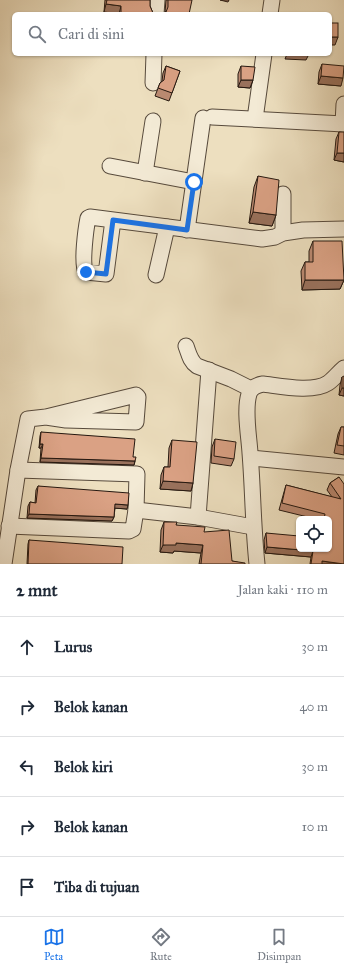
<!DOCTYPE html>
<html lang="id">
<meta charset="utf-8">
<style>
body{margin:0;font-family:"IM FELL Great Primer",serif;background:#f2f2f3;color:#1f2937}
.controls{position:absolute;right:12px;bottom:12px;display:grid;overflow:hidden;border-radius:6px;box-shadow:0 1px 3px #0004}
.controls button{width:36px;height:36px;display:grid;place-items:center;padding:0;border:0;border-bottom:1px solid #e0e1e3;background:#fff;color:#1f2937;font:20px sans-serif}
.stop{position:absolute;width:12px;height:12px;margin:-9px;border:3px solid #1a73e8;border-radius:50%;background:#fff}
.stop.end{background:#1a73e8;border-color:#fff;box-shadow:0 1px 4px #0008}
.list{margin:0;padding:0;list-style:none}
h2{display:flex;justify-content:space-between;align-items:center;height:52px;margin:0;padding:0 16px;font-size:17px}
h2 small{font-size:13px;font-weight:400;color:#747a83}
.list li{display:grid;grid-template-columns:26px 1fr auto;gap:12px;align-items:center;box-sizing:border-box;height:60px;padding:0 16px;border-top:1px solid #e0e1e3}
.list b{display:block;font-size:15px;white-space:nowrap}
.list em{font-size:13px;font-style:normal;color:#747a83}
.icon{flex:none;width:22px;height:22px;fill:none;stroke:currentColor;stroke-width:2;stroke-linecap:round;stroke-linejoin:round}
.map{position:relative;flex:none;width:344px;height:564px;overflow:hidden}
.search{position:absolute;background:#fff;box-shadow:0 1px 3px #0004;left:12px;right:12px;top:12px;height:44px;display:flex;align-items:center;gap:10px;box-sizing:border-box;padding:0 14px;border-radius:6px;color:#747a83;font-size:15px}
.sheet{height:352px;background:#fff}
nav{display:flex;justify-content:space-around;align-items:center;box-sizing:border-box;height:56px;border-top:1px solid #e0e1e3;background:#fff;font-size:11px;color:#747a83}
nav a{display:grid;justify-items:center;gap:2px}
nav .on{color:#1a73e8}
.map>svg:first-child{display:block}
</style>
<div class="map">
<svg width="344" height="564" viewBox="0 0 344 564">
<rect width="100%" height="100%" fill="#eddfbf"/>
<filter id="stains"><feTurbulence type="fractalNoise" baseFrequency=".005" numOctaves="4"/><feColorMatrix values="0 0 0 0 .2 0 0 0 0 .09 0 0 0 0 .02 0 0 0 .5 -.17"/></filter>
<radialGradient id="worn" r=".72"><stop offset=".6" stop-color="#630" stop-opacity="0"/><stop offset="1" stop-color="#630" stop-opacity=".3"/></radialGradient>
<g fill="none" stroke-linecap="round" stroke-linejoin="round">
<g stroke="#574a3c" stroke-width="17">
<g id="minor">
<polyline points="156,14 157,0"/>
<polyline points="270,14 272,0"/>
<polyline points="153,83 154,54"/>
<polyline points="212,117 344,124"/>
<polyline points="255,119 264,54"/>
<polyline points="343,124 344,104"/>
<polyline points="110,166 194,182"/>
<polyline points="145,173 153,121"/>
<path d="M113,220L106,274L86,272C81,264 86,228 88,218L90,217L262,239L275,237L283,233L303,230L344,229"/>
<polyline points="187,230 203,118"/>
<polyline points="283,233 283,194"/>
<polyline points="156,275 167,227"/>
<path d="M186,346C189,354 190,361 197,366L231,379L251,389"/>
<polyline points="251,458 344,467"/>
<polyline points="136,510 198,517 253,527"/>
<polyline points="198,517 209,370"/>
<polyline points="9,526 129,531 133,529 136,510 137,474 18,470"/>
<polyline points="4,564 18,470 28,419 46,417 136,395 138,397 136,422 66,420 46,417"/>
<path d="M257,564C253,527 253,490 250,453C249,436 244,410 249,394C251,387 257,385 263,384C280,386 313,393 328,383C334,379 338,373 344,368"/>
</g>
</g>
<use href="#minor" stroke="#f3ead5" stroke-width="15"/>
</g>
<g fill="#bb8a72" stroke="#251810">
<polygon points="105,0 150,0 150,6 153,13 153,14 118,14 104,12"/>
<polygon points="166,0 192,0 165,12"/>
<polygon points="220,0 229,0 228,2"/>
<polygon points="322,64 341,86 318,84 319,72"/>
<polygon points="166,66 180,71 169,101 155,96 160,83 162,81 163,73"/>
<polygon points="241,66 253,80 250,88 238,87 238,74"/>
<polygon points="339,132 344,162 334,160 336,139"/>
<polygon points="258,176 276,215 272,226 249,223 254,187"/>
<polygon points="313,241 344,280 340,289 302,290 301,271 305,262 309,262 309,251"/>
<polygon points="342,377 344,396 339,395 340,385"/>
<polygon points="341,427 344,427 344,455 334,453 338,434"/>
<polygon points="41,432 133,457 135,461 134,465 40,462 41,448 39,448 40,436"/>
<polygon points="215,439 234,459 231,466 211,463 212,447"/>
<polygon points="172,440 193,483 191,491 160,489 161,475 164,467 168,467 169,448"/>
<polygon points="339,477 344,564 310,564 311,557 265,553 264,540 266,533 329,549 329,519 316,519 279,510 284,492 286,485 332,497 327,490 330,483"/>
<polygon points="38,486 127,509 115,508 114,517 112,521 27,518 28,506 30,502 35,503 36,490"/>
<polygon points="164,522 204,532 232,561 245,564 199,564 201,553 174,551 173,553 160,552 161,530"/>
<polygon points="29,540 122,564 27,564 28,544"/>
</g>
<g fill="#99715c" stroke="#251810">
<polygon points="106,4 121,6 119,14 104,12"/>
<polygon points="330,37 338,37 335,45 330,45"/>
<polygon points="287,54 309,54 306,60 285,59"/>
<polygon points="321,76 343,78 341,86 318,84"/>
<polygon points="241,80 253,80 250,88 238,87"/>
<polygon points="337,153 344,153 344,162 334,160"/>
<polygon points="253,212 276,215 272,226 249,223"/>
<polygon points="305,280 344,280 340,289 302,290"/>
<polygon points="342,388 344,388 344,396 339,395"/>
<polygon points="40,444 43,444 41,448 39,448"/>
<polygon points="41,458 135,461 134,465 40,462"/>
<polygon points="163,481 193,483 191,491 160,489"/>
<polygon points="115,504 128,505 127,509 113,508"/>
<polygon points="29,514 114,517 112,521 27,518"/>
<polygon points="176,543 203,545 201,553 174,551 173,553 160,552 163,545"/>
<polygon points="267,547 313,551 311,557 265,553"/>
<polygon points="322,561 343,564 321,564"/>
</g>
<g fill="#daa184" stroke="#251810">
<polygon points="107,0 150,0 150,6 153,13 152,13 152,14 121,14 121,6 106,4"/>
<polygon points="168,0 192,0 189,14 162,14 166,12 168,7"/>
<rect x="330" y="23" width="8" height="14"/>
<polygon points="322,64 344,66 343,78 321,76"/>
<polygon points="166,66 180,71 172,93 158,88 160,83 164,80"/>
<polygon points="241,66 255,67 253,80 241,80"/>
<polygon points="339,132 344,132 344,153 337,153"/>
<polygon points="258,176 279,180 276,215 253,212"/>
<polygon points="313,241 342,241 344,280 305,280 305,262 313,262"/>
<polygon points="344,376 344,388 342,388 342,377"/>
<polygon points="341,427 344,427 344,446 337,445"/>
<polygon points="41,432 135,439 133,457 136,457 135,461 41,458 43,444 40,444"/>
<polygon points="215,439 236,442 234,459 214,456"/>
<polygon points="172,440 197,442 193,483 163,481 164,467 170,467"/>
<polygon points="339,477 344,484 344,564 322,561 322,564 311,564 313,551 267,547 266,533 299,536 299,549 329,549 329,519 324,519 325,514 282,503 286,485 341,499 330,483"/>
<polygon points="38,486 129,493 128,505 115,504 114,517 29,514 30,502 36,503"/>
<polygon points="164,522 177,522 176,525 205,527 204,532 229,530 232,561 245,563 245,564 201,564 203,545 176,543 176,545 163,545"/>
<polygon points="29,540 123,547 122,564 28,564"/>
</g>
<g fill="none" stroke-linecap="round" stroke-linejoin="round">
<polyline stroke="#1a73e8" stroke-width="5" points="86,272 106,274 113,220 187,230 194,182"/>
</g>
<rect width="100%" height="100%" filter="url(#stains)"/>
<rect width="100%" height="100%" fill="url(#worn)"/>
</svg>
<div class="controls">
<button><svg class="icon" aria-label="locate" viewBox="0 0 24 24"><circle cx="12" cy="12" r="6"/><path d="M12 2v4M12 18v4M2 12h4M18 12h4"/></svg></button>
</div>
<div class="stop" style="left:194px;top:182px"></div>
<div class="stop end" style="left:86px;top:272px"></div>
<div class="search"><svg class="icon" aria-label="search" viewBox="0 0 24 24"><circle cx="10" cy="10" r="6"/><path d="M15 15l6 6"/></svg>Cari di sini</div>
</div>
<section class="sheet">
<h2>2 mnt<small>Jalan kaki · 110 m</small></h2>
<ul class="list">
<li><svg class="icon" aria-label="ahead" viewBox="0 0 24 24"><path d="M12 20V5M6 11l6-6 6 6"/></svg><div><b>Lurus</b></div><em>30 m</em></li>
<li><svg class="icon" aria-label="right" viewBox="0 0 24 24"><path d="M7 20v-9h11M14 6l5 5-5 5"/></svg><div><b>Belok kanan</b></div><em>40 m</em></li>
<li><svg class="icon" aria-label="left" viewBox="0 0 24 24"><path d="M17 20v-9H6M10 6l-5 5 5 5"/></svg><div><b>Belok kiri</b></div><em>30 m</em></li>
<li><svg class="icon" aria-label="right" viewBox="0 0 24 24"><path d="M7 20v-9h11M14 6l5 5-5 5"/></svg><div><b>Belok kanan</b></div><em>10 m</em></li>
<li><svg class="icon" aria-label="arrive" viewBox="0 0 24 24"><path d="M6 21V4h12l-3 4 3 4H6"/></svg><div><b>Tiba di tujuan</b></div></li>
</ul>
</section>
<nav>
<a class="on"><svg class="icon" aria-label="map" viewBox="0 0 24 24"><path d="M3 6l6-2 6 2 6-2v14l-6 2-6-2-6 2zM9 4v14M15 6v14"/></svg>Peta</a>
<a><svg class="icon" aria-label="directions" viewBox="0 0 24 24"><path d="M12 3l9 9-9 9-9-9zM9 14v-3h6M13 9l2 2-2 2"/></svg>Rute</a>
<a><svg class="icon" aria-label="saved" viewBox="0 0 24 24"><path d="M7 4h10v16l-5-4-5 4z"/></svg>Disimpan</a>
</nav>
